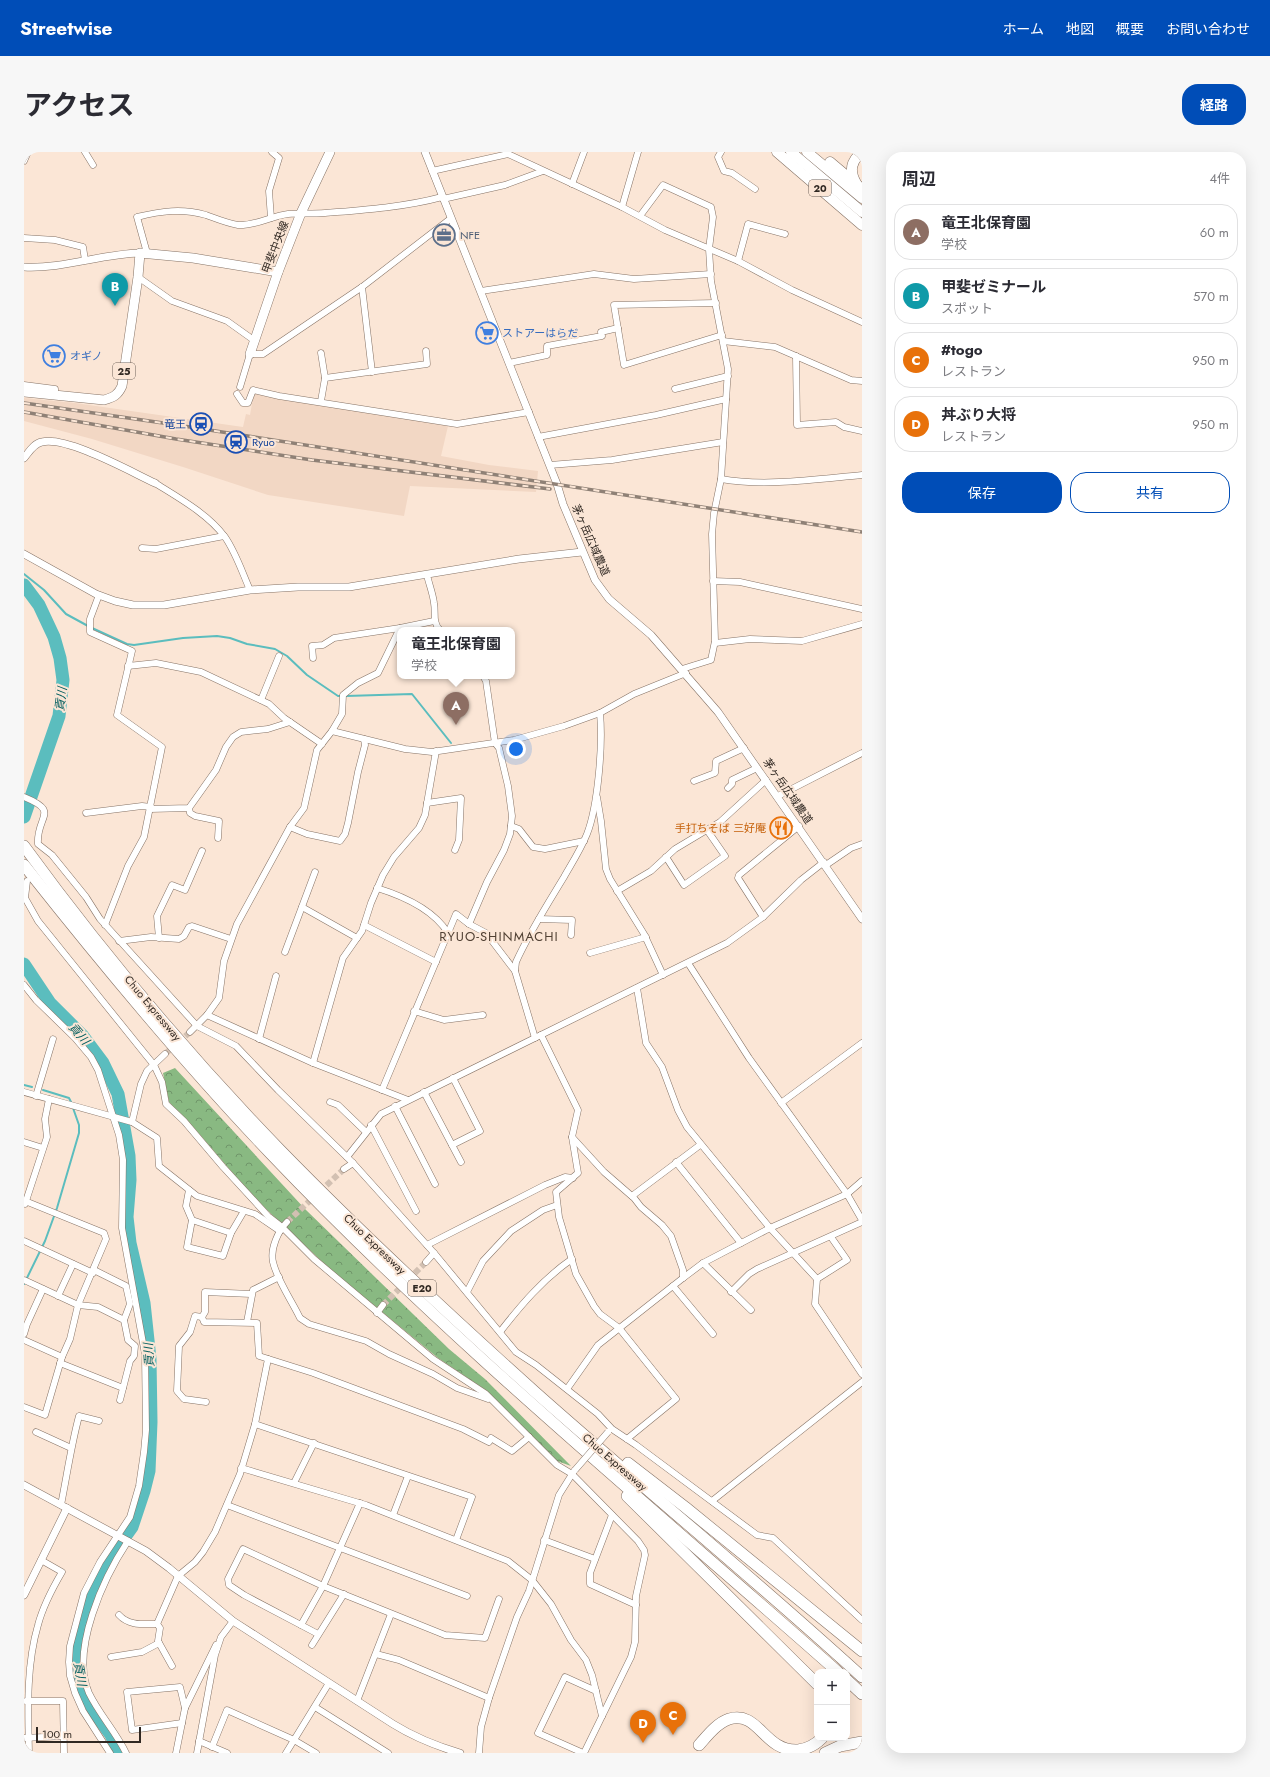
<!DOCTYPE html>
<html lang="ja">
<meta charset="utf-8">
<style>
body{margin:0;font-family:Jost,"Noto Sans JP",sans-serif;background:#f7f7f7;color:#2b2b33}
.controls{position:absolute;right:12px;bottom:12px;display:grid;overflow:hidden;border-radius:8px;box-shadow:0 4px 16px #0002}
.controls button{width:36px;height:36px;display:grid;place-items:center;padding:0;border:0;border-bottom:1px solid #e1e1e2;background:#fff;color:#2b2b33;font:20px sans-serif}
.scale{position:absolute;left:12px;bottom:10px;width:105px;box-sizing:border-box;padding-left:4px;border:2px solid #302822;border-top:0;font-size:11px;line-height:14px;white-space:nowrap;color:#302822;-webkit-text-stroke:3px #fbe6d6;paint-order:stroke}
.you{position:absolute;left:492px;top:597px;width:14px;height:14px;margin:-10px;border:3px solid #fff;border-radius:50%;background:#1a73e8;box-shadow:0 0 0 6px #1a73e833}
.badge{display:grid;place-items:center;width:26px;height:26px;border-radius:50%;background:#004db7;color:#fff;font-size:13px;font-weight:700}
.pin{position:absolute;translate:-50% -33px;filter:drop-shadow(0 1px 2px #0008)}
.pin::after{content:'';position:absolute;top:21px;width:14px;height:12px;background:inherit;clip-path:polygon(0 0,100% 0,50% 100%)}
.popup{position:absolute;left:373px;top:475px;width:118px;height:52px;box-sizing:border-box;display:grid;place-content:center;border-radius:8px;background:#fff;filter:drop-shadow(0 1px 3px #0005);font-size:13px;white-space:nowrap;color:#7c7c81}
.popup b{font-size:15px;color:#2b2b33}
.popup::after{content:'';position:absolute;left:50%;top:100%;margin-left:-8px;border:8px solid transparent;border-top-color:#fff}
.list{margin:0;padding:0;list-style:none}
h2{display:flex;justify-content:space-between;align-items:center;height:52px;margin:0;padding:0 16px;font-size:17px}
h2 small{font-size:13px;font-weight:400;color:#7c7c81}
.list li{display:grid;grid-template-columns:26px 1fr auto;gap:12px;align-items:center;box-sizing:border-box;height:56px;margin:0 8px 8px;padding:0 8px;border:1px solid #e1e1e2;border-radius:16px}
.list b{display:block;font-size:15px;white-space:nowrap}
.list p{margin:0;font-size:13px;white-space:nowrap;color:#7c7c81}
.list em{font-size:13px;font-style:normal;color:#7c7c81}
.actions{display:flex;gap:8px;padding:12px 16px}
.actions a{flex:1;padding:9px 0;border:1px solid #004db7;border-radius:16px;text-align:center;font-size:14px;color:#004db7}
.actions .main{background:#004db7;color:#fff}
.map{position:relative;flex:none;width:838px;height:1601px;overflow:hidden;border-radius:16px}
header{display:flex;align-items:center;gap:24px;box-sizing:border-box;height:56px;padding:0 20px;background:#004db7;color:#fff}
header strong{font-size:19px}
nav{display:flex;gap:22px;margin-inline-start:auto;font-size:14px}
.intro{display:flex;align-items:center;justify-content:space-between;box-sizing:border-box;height:96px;padding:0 24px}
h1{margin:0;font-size:28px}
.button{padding:10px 18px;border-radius:16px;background:#004db7;color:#fff;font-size:14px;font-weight:700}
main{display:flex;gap:24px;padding:0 24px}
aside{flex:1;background:#fff;border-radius:16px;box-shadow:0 4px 16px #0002}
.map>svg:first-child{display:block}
</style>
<header>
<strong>Streetwise</strong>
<nav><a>ホーム</a><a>地図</a><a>概要</a><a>お問い合わせ</a></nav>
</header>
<div class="intro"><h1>アクセス</h1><a class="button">経路</a></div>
<main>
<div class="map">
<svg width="838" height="1601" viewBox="0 0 838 1601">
<defs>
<pattern id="forest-crowns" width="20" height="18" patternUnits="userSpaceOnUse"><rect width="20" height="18" fill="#89b982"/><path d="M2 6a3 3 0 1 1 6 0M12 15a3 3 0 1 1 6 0" fill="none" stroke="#70966a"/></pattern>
</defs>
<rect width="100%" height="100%" fill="#fbe6d6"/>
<polygon fill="#f2d7c4" points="230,240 424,274 417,304 465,313 514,319 512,340 386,334 380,364 244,343 159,315 68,287 0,269 0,246 51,251 219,275 222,262 226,263"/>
<polygon fill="url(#forest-crowns)" points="151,916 281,1057 425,1197 461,1227 547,1314 533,1309 463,1239 414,1206 307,1118 242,1057 218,1032 171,977 151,957 145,950 139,921"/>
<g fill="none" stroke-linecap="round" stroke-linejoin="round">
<g stroke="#5bbdbe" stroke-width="2">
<polyline points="0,422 20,438 42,462 64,474"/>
<polyline points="68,476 103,492 110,493 159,486 193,484 206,486 223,492 251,497 263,504 283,523 314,544 317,544"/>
<polyline points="322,544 388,542 427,591"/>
<polyline points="0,933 8,935"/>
<polyline points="19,938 45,946 48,952"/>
<polyline points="0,1132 21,1089 33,1056 55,981 55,973 49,956"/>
</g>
<g stroke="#5bbdbe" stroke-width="13">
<polyline points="0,433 15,453 30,485 36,506 39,528 35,564 0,665"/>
<polyline points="0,812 26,851 58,883 79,911 94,942 105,1004 106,1028 103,1065 106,1091 120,1151 126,1207 127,1270 125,1319 120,1339 108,1375 76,1420 66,1444 53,1495 53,1513 55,1528 59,1542 67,1556 87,1583 96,1601"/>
</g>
<g stroke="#d2c0b2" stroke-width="6" stroke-dasharray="6 3" stroke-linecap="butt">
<polyline points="141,902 166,880"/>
<polyline points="263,1070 320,1017"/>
<polyline points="359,1153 402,1110"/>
</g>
<g stroke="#867366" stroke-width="7">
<g id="minor">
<polyline points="61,0 69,13"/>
<polyline points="697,0 694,5 700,19 708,21 731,37"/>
<polyline points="0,9 4,0"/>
<polyline points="408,19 484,2 598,55 641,78 714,109 768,138 838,170"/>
<polyline points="548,32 560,0"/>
<polyline points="419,47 481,33 519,19"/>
<polyline points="598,55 614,0"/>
<polyline points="616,64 639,33 687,55 689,65 685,97 687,129 704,217 697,327 690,361 688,382 691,489 687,508 658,517"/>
<polyline points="247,66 245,39 255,6 248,0"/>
<polyline points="0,86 31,88 59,95 61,108"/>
<path d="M123,101L113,65C137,59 158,56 182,63C193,67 202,71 214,73C232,74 247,64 264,62C276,61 288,62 301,61C340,58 381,55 418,45"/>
<polyline points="714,109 724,72 761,82"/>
<polyline points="114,125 148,149 203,169 231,189"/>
<polyline points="338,135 348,220"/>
<polyline points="457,139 570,122 610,127 687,122"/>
<polyline points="692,151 590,153 600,213 698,183"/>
<polyline points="699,189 751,195 827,228 838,229"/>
<polyline points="297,201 301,226"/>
<polyline points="772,204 773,273 812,270 820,275 838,279"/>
<polyline points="485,211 523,203 523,194 578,184 577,180 594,176"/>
<polyline points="0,233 31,237 31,243"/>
<polyline points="216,235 226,202 239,202 338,135 426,67"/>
<polyline points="651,237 704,224"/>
<polyline points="213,242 219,251 224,251 229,238 255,244 433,272 505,260"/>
<polyline points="297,249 301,226 403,212 402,199"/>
<polyline points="514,285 632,263 702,247"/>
<polyline points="526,313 588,308 699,290"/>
<path d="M697,327C741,335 794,327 838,323"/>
<path d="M131,331C155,346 184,362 201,385C212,401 218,420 226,438"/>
<polyline points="118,396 132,397 200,384"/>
<path d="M403,423C405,432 409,442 410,451C412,461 408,470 416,478"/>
<polyline points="689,429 716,430 838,457"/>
<polyline points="75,443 66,467 66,480 108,499 93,563 138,595 120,685 104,714 81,773"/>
<polyline points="691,491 726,487 778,489 838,472"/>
<polyline points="289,506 288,494 299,493 310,486 376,476"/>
<polyline points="104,514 132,511 177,520 245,552 260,566 298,592"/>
<polyline points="237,548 255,504"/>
<polyline points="308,579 381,597 408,600 490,588 540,574 576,561 610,542 662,521"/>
<polyline points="670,629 691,621 692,609 720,596"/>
<polyline points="704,636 708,632 708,628 733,616"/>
<polyline points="754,644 838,601"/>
<path d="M0,645C37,660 12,664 14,692L28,703L62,745L76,767L173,874L212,894L254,938L329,1011L410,1101L492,1200L512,1213L574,1262L588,1277L612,1293L733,1383L749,1386L838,1468"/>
<polyline points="573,645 577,669 582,717 586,727 620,782 639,823"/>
<polyline points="403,651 437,646 435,688 431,698"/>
<polyline points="165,656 166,661 171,664 195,669 194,686"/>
<polyline points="126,657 165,656 192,618 202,595 209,585 217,580 244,577 266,570"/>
<polyline points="62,661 118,654 127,655"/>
<polyline points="487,674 495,677 509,695 521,697 560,689"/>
<polyline points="266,675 283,682 316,689 321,682 324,671 334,620 341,593 340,587"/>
<polyline points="642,705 660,733 701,704 683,678"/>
<polyline points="802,713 827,696 838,692"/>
<polyline points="3,729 1,746 14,769 130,913 138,930 142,952 160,969 199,1015 244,1064 258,1075 290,1107 409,1207 462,1242 533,1313 548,1322 614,1389 620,1398 621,1403 612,1444 611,1490 607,1505 560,1601"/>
<path d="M353,736C379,744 409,757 424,781"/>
<polyline points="593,739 627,719 651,697 696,670 742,628"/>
<polyline points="278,755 333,786"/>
<polyline points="739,765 714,726 715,723 775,674"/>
<polyline points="515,767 548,768 547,783"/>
<polyline points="445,772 463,730 480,698 486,682 488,664 484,634 475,596 471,591 462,529 459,524"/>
<polyline points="340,773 412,810"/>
<polyline points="135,786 133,764 148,733 161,738 178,699"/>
<polyline points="95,789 127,785 155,787 160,784 165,775 168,774 207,787"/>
<polyline points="261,800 291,720"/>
<polyline points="566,801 622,785"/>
<polyline points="664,811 725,906 823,1042 838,1068"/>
<polyline points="0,833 12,848 51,886 67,905 74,918 95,983 99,1008 98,1076 121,1202 122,1278 120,1300 115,1334 106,1365 76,1410 60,1441 46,1494 45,1510 46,1524 51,1541 59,1559 86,1601"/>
<polyline points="613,836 622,891 638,915 654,958 663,975 746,1076 793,1127 791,1152 838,1222"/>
<polyline points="390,859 420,868 459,863"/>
<polyline points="183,863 289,911 384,948"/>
<polyline points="166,880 183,863 195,846 200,809 213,772 266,675 280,656 293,598 308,579 318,562 319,543 334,531 354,521 376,476 410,469"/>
<polyline points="517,883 554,958 548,985 554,1021 532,1040 535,1065 552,1122 570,1154 576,1162 595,1176 652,1247 603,1287"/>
<path d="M511,886L491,819L492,810C505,781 523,753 540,725C548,711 557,697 563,682C574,654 579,592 576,561"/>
<polyline points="235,887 252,824"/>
<polyline points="289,911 319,806 338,779 347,751 359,723 370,705 395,676 401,663 412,599"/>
<polyline points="358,938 432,762 445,772 462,781 491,819"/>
<polyline points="0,940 108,970 133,986 135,1014 173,1044 231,1062 256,1079"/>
<polyline points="400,940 437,1010"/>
<polyline points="12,944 29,887"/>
<polyline points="306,950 314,953 342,980"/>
<polyline points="757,951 838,891"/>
<polyline points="371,954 411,1032"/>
<polyline points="108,970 117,932 123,919 141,902"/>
<polyline points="347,973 392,1059"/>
<polyline points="548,985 580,1020 610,1046 617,1055 638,1073 647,1084 659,1118 659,1126"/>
<polyline points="0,990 19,996"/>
<polyline points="428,993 456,979 429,926"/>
<polyline points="323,1005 357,962 703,791 739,765 777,728 800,710"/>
<polyline points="652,1010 717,1091"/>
<polyline points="320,1017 329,1011"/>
<polyline points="165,1038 162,1054 168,1068 163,1095 199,1104 207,1081 220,1059"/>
<polyline points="608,1044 676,993"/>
<polyline points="1,1052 23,985 21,967 25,947"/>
<polyline points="168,1068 207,1081"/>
<path d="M263,1070C254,1079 246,1097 249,1110C253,1128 268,1149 276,1166L285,1172L342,1189L365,1202L409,1222L433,1236L464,1247"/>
<polyline points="0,1089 69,1121"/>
<polyline points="403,1093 521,1033 541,1025 549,1026"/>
<polyline points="402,1110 410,1101"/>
<polyline points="679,1111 727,1158"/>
<polyline points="793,1127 823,1108 807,1085"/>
<polyline points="0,1128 54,1153 74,1155 100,1168 106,1152 102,1134 70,1118"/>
<polyline points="649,1134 689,1182"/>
<polyline points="443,1140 459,1109 487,1079 519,1058 533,1053"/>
<polyline points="707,1140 725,1122 733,1117 838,1070"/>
<polyline points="227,1142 181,1140 181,1160 178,1165 180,1170 233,1171 235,1204 289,1221 439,1277 465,1290 467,1286 488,1299 505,1285"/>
<polyline points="34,1144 49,1112"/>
<polyline points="353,1161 359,1153"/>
<polyline points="178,1165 171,1164 166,1180 155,1194 153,1239 160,1247 182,1250"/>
<polyline points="223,1170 229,1138 255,1125"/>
<path d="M476,1180C497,1153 519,1127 548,1107"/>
<polyline points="0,1182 3,1172 19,1137"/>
<polyline points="0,1188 38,1205"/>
<polyline points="36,1211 99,1236"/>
<polyline points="543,1237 574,1193 659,1126 679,1111 746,1076 823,1042 838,1029"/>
<polyline points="96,1248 106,1209 110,1204 111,1194 104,1188 100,1168"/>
<polyline points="0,1255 21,1263 38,1205 46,1187 54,1153 82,1087 80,1081 1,1049"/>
<polyline points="231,1272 448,1345 432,1388"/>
<polyline points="12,1280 47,1296"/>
<polyline points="217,1316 342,1353 484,1409 508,1428 527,1452 547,1488 562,1508 568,1523 578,1564"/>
<polyline points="270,1331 290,1291"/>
<polyline points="688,1349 838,1230"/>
<path d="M37,1353C43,1323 47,1294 55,1264L75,1269"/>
<polyline points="203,1353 443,1444"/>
<polyline points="369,1363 384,1324"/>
<polyline points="588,1363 566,1421 566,1432 612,1453"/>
<polyline points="520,1388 571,1407"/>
<path d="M95,1463C105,1474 119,1472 133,1472"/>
<polyline points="277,1473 299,1434 336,1351"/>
<polyline points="294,1482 220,1443 205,1433 204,1427 219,1397 299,1434 421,1483 461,1486 475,1447"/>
<polyline points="288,1493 320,1442"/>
<polyline points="352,1502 375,1508 465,1546"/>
<polyline points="87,1505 118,1500 135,1491"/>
<polyline points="148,1514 134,1489 136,1476 133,1472 154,1424 171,1410 179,1400 191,1380 216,1322 231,1272 244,1207"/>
<polyline points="2,1549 39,1549 40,1601"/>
<polyline points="333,1549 367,1462"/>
<polyline points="291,1555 364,1601"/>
<polyline points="158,1571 108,1578 103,1540 156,1535 161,1556"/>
<polyline points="0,1586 40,1584"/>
<polyline points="175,1589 203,1601"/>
<polyline points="188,1595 203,1558 270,1588 292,1601"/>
<path d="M5,1601C4,1558 2,1514 14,1473C19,1454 28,1437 38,1420L17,1408"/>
<path d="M102,1601C92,1580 75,1562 65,1541C46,1498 80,1425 104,1389"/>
<polyline points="152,1601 161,1556 192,1493"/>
<polyline points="173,1601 191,1503 197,1485 209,1469"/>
<polyline points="262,1601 305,1531"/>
<polyline points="455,1601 457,1575 465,1546 493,1465 505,1439 535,1343 550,1319"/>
<polyline points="559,1601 514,1581 541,1525 572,1539"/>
</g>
</g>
<g stroke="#867366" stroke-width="8">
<g id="tertiary">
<polyline points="401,0 533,332 539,352 571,428 585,447 627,483 694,560 838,767"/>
<path d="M0,115C39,117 77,102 116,101"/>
<path d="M0,306C5,300 10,291 18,290C43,284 107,320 131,331"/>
<polyline points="0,402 72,442 91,449 109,453 140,453 226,438 274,435 325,435 495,407 558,400"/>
<path d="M0,1333L122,1399L145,1416L209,1469L369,1572C390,1585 412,1594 436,1601"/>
<polyline points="0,1443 43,1356"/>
</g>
</g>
<g stroke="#867366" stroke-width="10">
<g id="primary">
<polyline points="226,202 254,120 277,61 306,0"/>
<path d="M0,240L80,248C90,245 94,243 98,234L114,125L116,101L169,106L254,120"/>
</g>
</g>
<g stroke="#867366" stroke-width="11">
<g id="trunk">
<polyline points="753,0 838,73"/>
<polyline points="767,0 838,60"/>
<polyline points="783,0 838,46"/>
<polyline points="806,10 838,37"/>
<path d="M832,31C825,19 827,9 838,0"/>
</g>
</g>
<g stroke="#867366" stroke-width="12">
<g id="motorway">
<path d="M0,694C78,801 164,903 256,998C338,1082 424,1162 511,1240C619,1336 731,1427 838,1525"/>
<path d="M0,713C79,813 160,911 248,1003C424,1188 623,1351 814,1520"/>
<polyline points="604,1311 661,1355 838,1499"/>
<polyline points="603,1344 793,1532"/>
<polyline points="823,1528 838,1542"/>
<path d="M675,1593C683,1584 693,1571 705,1567C735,1558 740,1600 774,1598C784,1597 791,1593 798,1586"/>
<polyline points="801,1601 816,1594 838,1590"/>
</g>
</g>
<use href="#minor" stroke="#fff" stroke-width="6"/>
<use href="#tertiary" stroke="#fff" stroke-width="7"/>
<use href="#primary" stroke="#fff" stroke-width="9"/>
<use href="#trunk" stroke="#fff" stroke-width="10"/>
<use href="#motorway" stroke="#fff" stroke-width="11"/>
<g stroke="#8f8176" stroke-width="3.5">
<g id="rail">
<polyline points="0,251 153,273 838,380"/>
<polyline points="0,260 152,287 288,308 526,337"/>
</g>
</g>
<use href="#rail" stroke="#fbe6d6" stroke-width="2" stroke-dasharray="6" stroke-linecap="butt"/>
<g stroke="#867366" stroke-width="7" stroke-linecap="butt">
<polyline id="minor-bridge" points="551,1318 584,1280"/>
</g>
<use href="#minor-bridge" stroke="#fff" stroke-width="6"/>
</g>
<defs>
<g id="office-ring" transform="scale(1.15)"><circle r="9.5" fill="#fbe6d6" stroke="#5c6f8a" stroke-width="1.5"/><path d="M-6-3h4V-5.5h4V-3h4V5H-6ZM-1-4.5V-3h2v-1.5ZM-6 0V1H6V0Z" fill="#5c6f8a"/></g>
<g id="supermarket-ring" transform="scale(1.15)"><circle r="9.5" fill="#fbe6d6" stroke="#3f7fe0" stroke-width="1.5"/><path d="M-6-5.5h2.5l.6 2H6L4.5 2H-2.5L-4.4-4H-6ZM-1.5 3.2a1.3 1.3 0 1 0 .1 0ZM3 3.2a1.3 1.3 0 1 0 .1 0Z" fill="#3f7fe0"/></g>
<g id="station-ring" transform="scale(1.15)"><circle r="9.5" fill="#fbe6d6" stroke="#1a4fb4" stroke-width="1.5"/><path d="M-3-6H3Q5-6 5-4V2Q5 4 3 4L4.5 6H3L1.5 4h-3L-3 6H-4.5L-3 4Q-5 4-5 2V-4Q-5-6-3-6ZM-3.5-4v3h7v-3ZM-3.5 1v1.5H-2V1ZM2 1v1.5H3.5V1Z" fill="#1a4fb4"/></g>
<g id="restaurant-ring" transform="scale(1.15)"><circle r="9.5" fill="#fbe6d6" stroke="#e8710a" stroke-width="1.5"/><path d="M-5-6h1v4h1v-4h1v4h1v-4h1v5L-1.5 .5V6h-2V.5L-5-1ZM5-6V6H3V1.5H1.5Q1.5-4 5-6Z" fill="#e8710a"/></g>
</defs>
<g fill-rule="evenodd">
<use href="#office-ring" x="420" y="83"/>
<use href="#supermarket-ring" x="463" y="181"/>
<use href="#supermarket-ring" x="30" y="204"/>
<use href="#station-ring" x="177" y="272"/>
<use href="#station-ring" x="212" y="290"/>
<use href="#restaurant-ring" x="757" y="676"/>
</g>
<g text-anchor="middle" stroke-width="4" stroke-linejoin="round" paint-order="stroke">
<g fill="#fbe6d6" stroke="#6d6158" stroke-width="1">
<rect x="785" y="28" width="22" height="16" rx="3"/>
<rect x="89" y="211" width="22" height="16" rx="3"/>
<rect x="384" y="1128" width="28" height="16" rx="3"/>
</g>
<g font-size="10" font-weight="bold" fill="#302822">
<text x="796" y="40">20</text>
<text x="100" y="223">25</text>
<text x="398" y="1140">E20</text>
</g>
<g font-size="11" fill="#4e5e75" stroke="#fbe6d6" text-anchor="start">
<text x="436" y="87">NFE</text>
</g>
<g font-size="11" fill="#302822" stroke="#fbe6d6">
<text transform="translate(251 95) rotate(-69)" y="4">甲斐中央線</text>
<text transform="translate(567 388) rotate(66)" y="4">茅ヶ岳広域農道</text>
<text transform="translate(764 639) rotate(55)" y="4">茅ヶ岳広域農道</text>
<text transform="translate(129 856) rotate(50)" y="4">Chuo Expressway</text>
<text transform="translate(351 1092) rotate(44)" y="4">Chuo Expressway</text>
<text transform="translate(591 1310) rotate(41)" y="4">Chuo Expressway</text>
</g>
<g font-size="11" fill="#366cbe" stroke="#fbe6d6" text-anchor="start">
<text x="478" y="185">ストアーはらだ</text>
<text x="46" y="208">オギノ</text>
</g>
<g font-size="11" fill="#164399" stroke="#fbe6d6" text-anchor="end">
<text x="162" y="276">竜王</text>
<text x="228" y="294" text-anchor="start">Ryuo</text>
</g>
<g font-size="11" fill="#c56008" stroke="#fbe6d6" text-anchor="end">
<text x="742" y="680">手打ちそば 三好庵</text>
</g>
<g font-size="12" font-style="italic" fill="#015d5e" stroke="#fbe6d6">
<text transform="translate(37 547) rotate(-83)" y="4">貢川</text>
<text transform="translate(55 882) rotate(49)" y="4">貢川</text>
<text transform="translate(125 1203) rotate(-94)" y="4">貢川</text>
<text transform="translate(56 1522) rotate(80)" y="4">貢川</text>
</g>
<g font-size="13" letter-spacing="1" fill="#514134" stroke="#fbe6d6">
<text x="475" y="789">RYUO-SHINMACHI</text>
</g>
</g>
</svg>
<div class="controls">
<button>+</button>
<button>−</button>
</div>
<div class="scale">100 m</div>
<div class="you"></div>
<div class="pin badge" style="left:432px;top:573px;background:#8d6e63">A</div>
<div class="popup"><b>竜王北保育園</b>学校</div>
<div class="pin badge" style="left:91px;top:154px;background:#0f9aa8">B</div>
<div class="pin badge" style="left:649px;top:1583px;background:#e8710a">C</div>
<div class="pin badge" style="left:619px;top:1591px;background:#e8710a">D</div>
</div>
<aside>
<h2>周辺<small>4件</small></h2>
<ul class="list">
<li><span class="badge" style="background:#8d6e63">A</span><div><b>竜王北保育園</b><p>学校</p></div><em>60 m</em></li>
<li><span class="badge" style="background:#0f9aa8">B</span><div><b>甲斐ゼミナール</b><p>スポット</p></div><em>570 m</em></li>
<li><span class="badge" style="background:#e8710a">C</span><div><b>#togo</b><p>レストラン</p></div><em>950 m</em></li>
<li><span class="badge" style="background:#e8710a">D</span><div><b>丼ぶり大将</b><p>レストラン</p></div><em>950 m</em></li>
</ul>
<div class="actions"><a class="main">保存</a><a>共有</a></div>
</aside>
</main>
